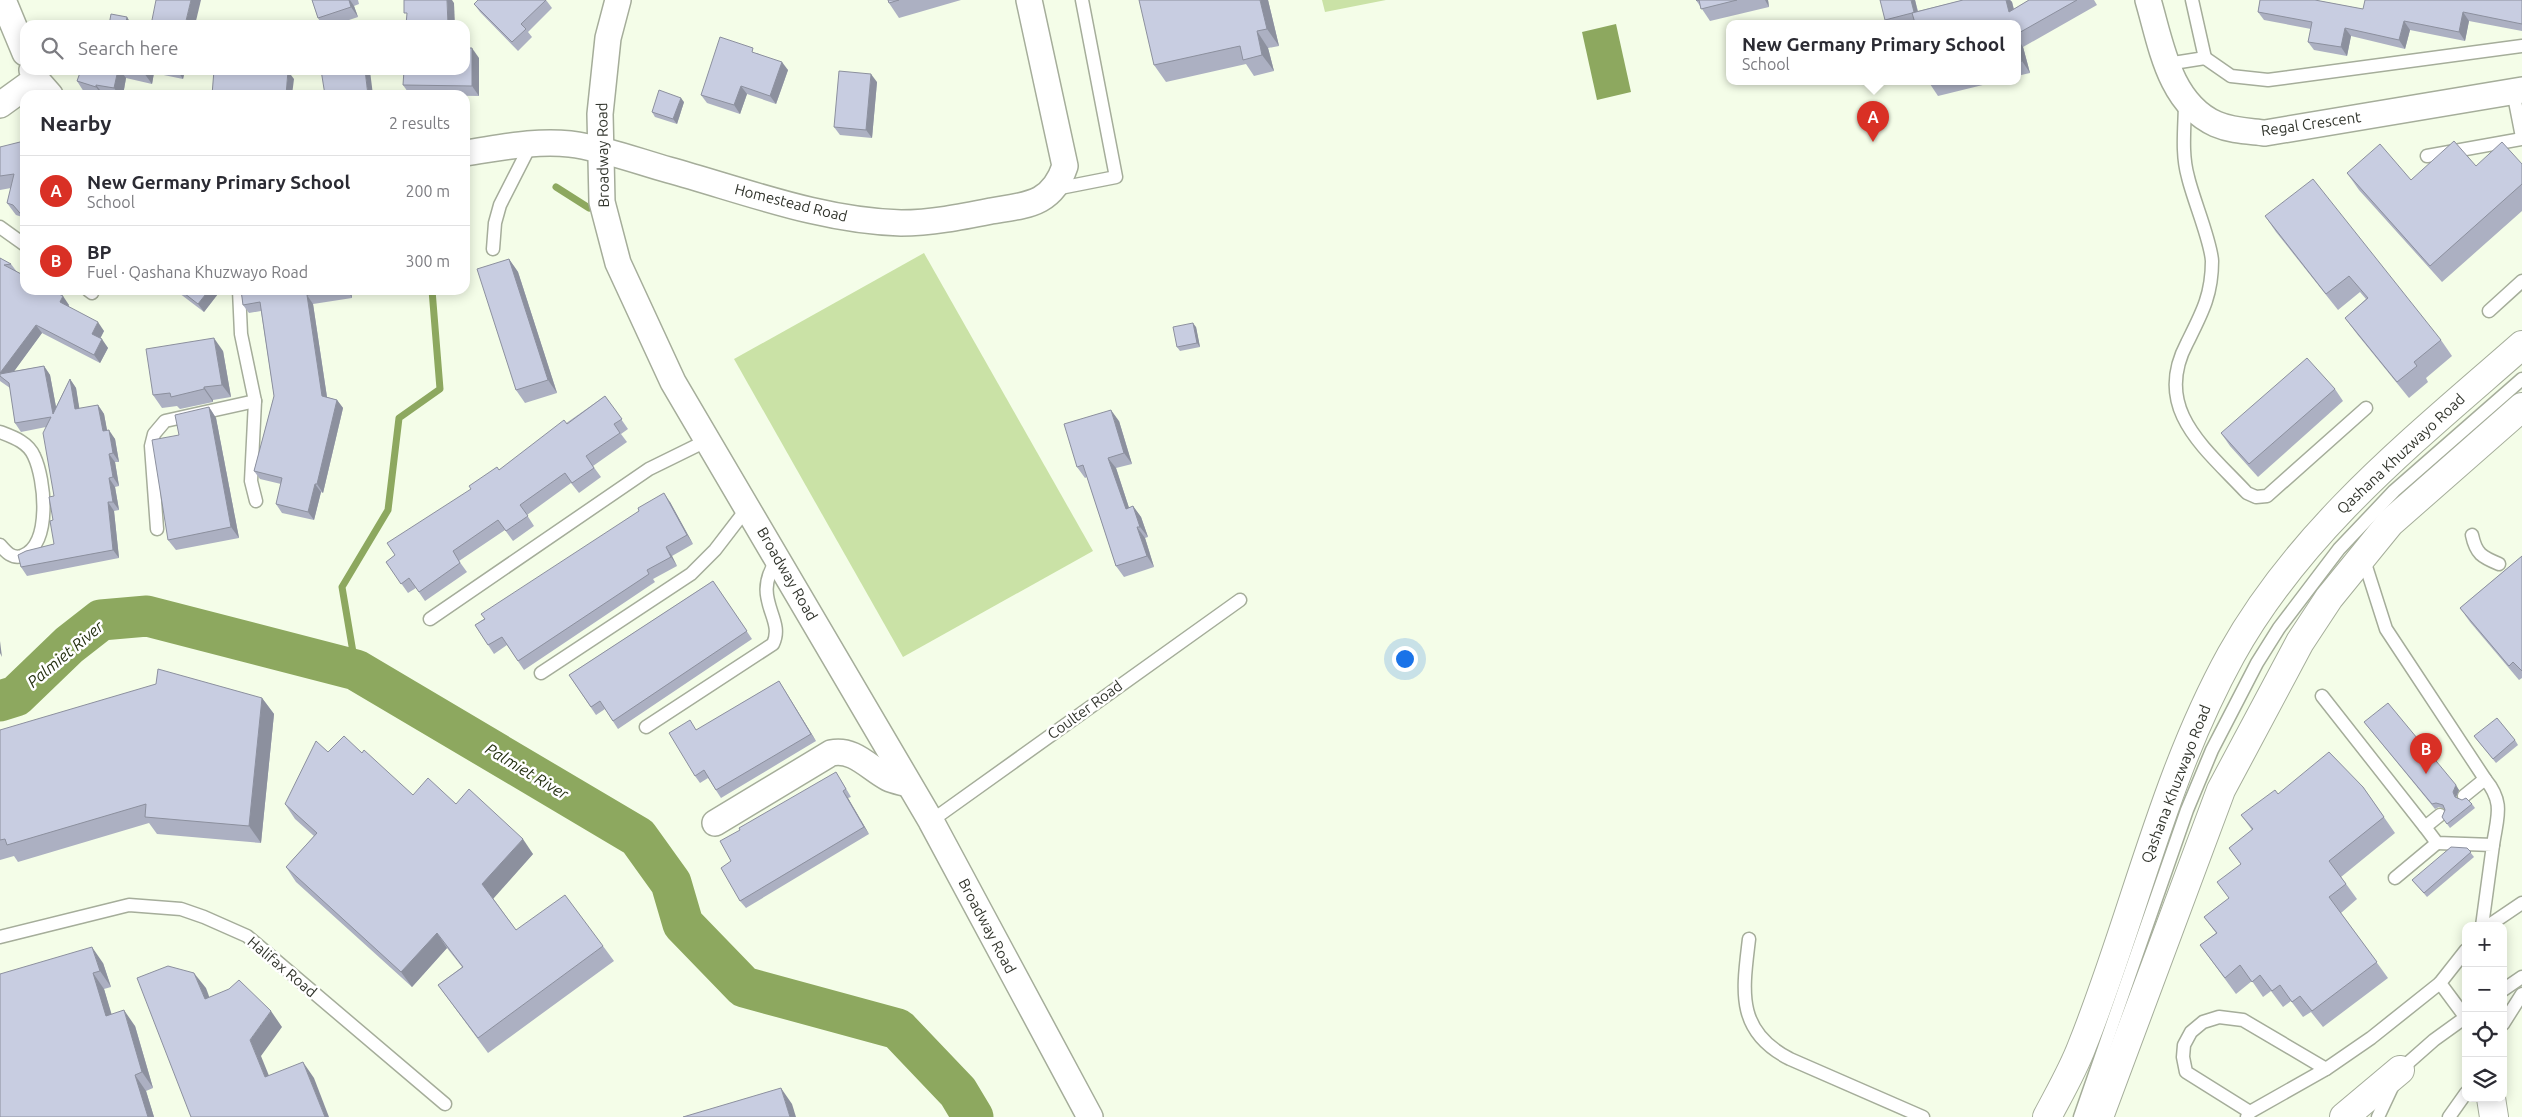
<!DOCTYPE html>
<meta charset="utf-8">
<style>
body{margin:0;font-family:Ubuntu,sans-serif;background:#f2f2f3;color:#2b2b33}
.controls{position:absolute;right:15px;bottom:15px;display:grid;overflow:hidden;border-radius:10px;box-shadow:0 2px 12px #0003}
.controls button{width:45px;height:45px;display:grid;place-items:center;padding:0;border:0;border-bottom:1px solid #e1e1e2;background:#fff;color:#2b2b33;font:25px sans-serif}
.you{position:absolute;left:1404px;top:658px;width:18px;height:18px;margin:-12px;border:4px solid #fff;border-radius:50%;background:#1a73e8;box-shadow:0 0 0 8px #1a73e833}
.badge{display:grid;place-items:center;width:32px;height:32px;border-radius:50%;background:#d93025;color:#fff;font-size:16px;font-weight:700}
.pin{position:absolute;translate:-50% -41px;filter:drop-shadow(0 1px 2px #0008)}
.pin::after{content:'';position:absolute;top:26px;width:18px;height:15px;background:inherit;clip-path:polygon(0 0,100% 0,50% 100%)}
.popup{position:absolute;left:1726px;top:20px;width:295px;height:65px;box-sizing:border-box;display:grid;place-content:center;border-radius:10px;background:#fff;filter:drop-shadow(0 1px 4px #0005);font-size:16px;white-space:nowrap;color:#7c7c81}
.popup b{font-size:19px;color:#2b2b33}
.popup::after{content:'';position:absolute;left:50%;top:100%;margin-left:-10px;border:10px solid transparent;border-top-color:#fff}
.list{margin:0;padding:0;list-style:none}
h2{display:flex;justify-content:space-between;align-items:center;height:65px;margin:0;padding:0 20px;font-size:21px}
h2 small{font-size:16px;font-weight:400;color:#7c7c81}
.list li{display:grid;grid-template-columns:32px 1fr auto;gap:15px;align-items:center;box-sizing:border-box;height:70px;padding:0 20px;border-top:1px solid #e1e1e2}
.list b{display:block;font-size:19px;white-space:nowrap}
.list p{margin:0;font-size:16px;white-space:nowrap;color:#7c7c81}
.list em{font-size:16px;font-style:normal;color:#7c7c81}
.icon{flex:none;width:28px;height:28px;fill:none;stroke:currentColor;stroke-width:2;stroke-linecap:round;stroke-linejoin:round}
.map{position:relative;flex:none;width:2522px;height:1117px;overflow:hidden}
.search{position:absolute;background:#fff;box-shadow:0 2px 12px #0003;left:20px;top:20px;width:450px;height:55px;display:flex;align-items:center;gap:12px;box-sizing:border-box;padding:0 18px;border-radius:15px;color:#7c7c81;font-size:19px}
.panel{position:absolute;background:#fff;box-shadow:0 2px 12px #0003;left:20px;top:90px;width:450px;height:205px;border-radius:15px}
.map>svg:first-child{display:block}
</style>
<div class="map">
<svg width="2522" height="1117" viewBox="0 0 2522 1117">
<rect width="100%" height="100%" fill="#f4fde8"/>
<g fill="#cae2a6">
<polygon points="1322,0 1386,0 1325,12"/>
<polygon points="924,253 1093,551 903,657 734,359"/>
</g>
<polygon fill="#8da85f" points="1616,24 1631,92 1597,100 1582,32"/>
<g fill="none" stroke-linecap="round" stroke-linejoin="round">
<g stroke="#8da85f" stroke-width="7">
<polyline points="556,187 589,208"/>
<polyline points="356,670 342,587 388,510 399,418 440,389 432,290"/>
</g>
<polyline stroke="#8da85f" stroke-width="41" points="0,701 16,696 69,645 101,620 147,616 356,670 638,837 671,883 683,924 744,987 898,1029 958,1092 973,1117"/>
<g stroke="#a5ad9a" stroke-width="15">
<g id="service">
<polyline points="2205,58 2231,76 2268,80 2522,46"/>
<polyline points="2167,64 2205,58 2192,0"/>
<polyline points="2513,91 2522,137"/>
<path d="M2185,101C2185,126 2181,153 2188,177C2193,199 2211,241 2212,261C2212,295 2202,313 2187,343C2152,409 2205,448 2247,493L2256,497L2267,496L2366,408"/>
<polyline points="2427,156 2522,139"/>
<polyline points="1055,189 1116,177 1082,0"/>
<polyline points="0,227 25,245"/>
<polyline points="493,249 495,223 500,205 531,144"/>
<polyline points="88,290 92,293"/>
<polyline points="239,290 241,334 255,401 251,481 256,501"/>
<polyline points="2489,311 2522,281"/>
<path d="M0,432C13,437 28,442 34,456C45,479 52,545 22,556C12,559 6,552 0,545"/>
<polyline points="157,529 151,446 154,434 165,421 255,401"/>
<path d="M2472,535C2476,554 2482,557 2499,564"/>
<polyline points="2363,557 2386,629 2485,779 2464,796"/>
<polyline points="430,619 649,469 708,440"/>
<polyline points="541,673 691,574 715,550 748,507"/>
<polyline points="2322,696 2425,827"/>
<path d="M646,727L773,644C786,617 749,600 778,558"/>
<path d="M2485,779C2505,803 2497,817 2493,845"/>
<polyline points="2440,815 2425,827 2437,843 2493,845 2482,926"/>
<polyline points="931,821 1240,600"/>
<polyline points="2395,878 2437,843"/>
<polyline points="2488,926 2522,903"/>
<polyline points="0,937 129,905 181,909 204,917 247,936 445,1104"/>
<path d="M1749,939C1743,990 1735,1031 1790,1059L1923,1117"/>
<polyline points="2466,950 2440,983 2466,1018"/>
<polyline points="2503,990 2522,977"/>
<polyline points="2503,1024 2522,994"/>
<polyline points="2250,1112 2186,1072 2183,1057 2184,1045 2191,1032 2203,1022 2219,1017 2243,1020 2326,1069"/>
<polyline points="2080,1117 2187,810 2212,750 2257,663 2279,628 2339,549 2394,491 2522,379"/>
<polyline points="2247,1117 2250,1112 2326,1069 2371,1038 2440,983"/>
<polyline points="2378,1117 2400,1070 2434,1040 2466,1017"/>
<polyline points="2449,1117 2466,1093"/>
</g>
</g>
<g stroke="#a5ad9a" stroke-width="28">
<g id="minor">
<polyline points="3,0 25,53"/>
<polyline points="618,0 608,38 600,114 602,202 618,263 673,382 931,821 1090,1117"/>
<path d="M2148,0C2161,44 2169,103 2216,124C2232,131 2249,131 2265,133L2522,90"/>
<polyline points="32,70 36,79 50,95"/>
<polyline points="0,105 36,79"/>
<path d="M465,153C500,148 535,140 570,144C603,148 637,161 669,170C745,191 822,221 901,223C931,223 961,217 991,211C1027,205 1052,205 1065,166L1029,0"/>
<path d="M715,823L831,753C854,748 869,768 888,778C894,781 901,782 908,784"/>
</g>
</g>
<g stroke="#a5ad9a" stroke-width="30">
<g id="tertiary">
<polyline points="2491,1098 2494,1117"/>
<polyline points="2344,1117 2400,1070"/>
</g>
</g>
<g stroke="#a5ad9a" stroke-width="30">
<g id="secondary">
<path d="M2047,1117C2059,1094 2073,1070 2082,1046C2134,917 2163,778 2231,655C2301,529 2415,439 2522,345"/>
<polyline points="2099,1117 2221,790 2300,642 2329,598 2390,523 2522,407"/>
</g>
</g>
<use href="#service" stroke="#fff" stroke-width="12"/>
<use href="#minor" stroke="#fff" stroke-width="25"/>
<use href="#tertiary" stroke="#fff" stroke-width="28"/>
<use href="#secondary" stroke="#fff" stroke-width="28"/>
</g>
<g fill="#acb0c2">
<polygon points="312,0 358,0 359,4 354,6 358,17 334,25 322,25 318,18"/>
<polygon points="478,0 546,0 552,8 528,32 532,37 518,51 480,12 474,4"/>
<polygon points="888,0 961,0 899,18 889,3"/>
<polygon points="1268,0 1279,46 1268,48 1274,71 1254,76 1246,64 1166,82 1154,65"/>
<polygon points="1696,0 1768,0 1769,7 1710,21"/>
<polygon points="1915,0 1918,11 1963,0 2010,0 2012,2 2014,9 2029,0 2094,0 2097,5 2023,47 2030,73 2017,76 2017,23 1887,23 1885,20"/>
<polygon points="2258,0 2315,0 2363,9 2522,0 2522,31 2469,21 2465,41 2410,30 2405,49 2351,36 2347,56 2314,50 2308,42 2311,29 2264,20 2258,12 2260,0"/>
<polygon points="757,53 788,70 776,104 747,94 740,114 707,103 701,95"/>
<polygon points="479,58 479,96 410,95 403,85"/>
<polygon points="81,70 185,70 183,79 154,73 152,84 126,78 123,95 95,95 84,92 77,81"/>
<polygon points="1929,81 1999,81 1938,96 1930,84"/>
<polygon points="877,82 872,138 840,135 834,127"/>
<polygon points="684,102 677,124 655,117 652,112"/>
<polygon points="25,145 25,221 22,217 16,215 7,203 11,188 0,190 0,147"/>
<polygon points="2522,164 2522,211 2442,282 2359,190 2347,173 2411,180 2476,166"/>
<polygon points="2265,216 2441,340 2452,356 2426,378 2428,382 2409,398 2357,334 2345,318 2366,299 2360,292 2338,310 2276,232"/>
<polygon points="0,258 11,264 17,272 69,305 68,306 104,331 100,338 108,348 100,363 42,333 14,371 44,366 50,375 56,407 70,379 76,388 79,409 98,405 104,414 107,431 115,439 119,462 115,462 119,486 115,487 119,510 114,511 119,558 27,576 21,567 54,544 53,520 54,496 46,427 21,432 15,423 10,388 0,381"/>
<polygon points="509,259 518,272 557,393 525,403 516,390"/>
<polygon points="175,290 221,290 204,312"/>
<polygon points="241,290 351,290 352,298 313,304 327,397 337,400 343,408 323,493 321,492 314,520 282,513 276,504 281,484 260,479 254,471 274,396 261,311 249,313 243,305"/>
<polygon points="1196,327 1200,347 1180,351 1177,347"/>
<polygon points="223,351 231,397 213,400 213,402 180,409 177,406 162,408 153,395"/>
<polygon points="2335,389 2343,401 2258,477 2230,446 2221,433"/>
<polygon points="605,396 628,429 621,434 627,442 593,466 601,477 579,493 571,483 527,515 534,526 513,541 505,530 459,561 467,572 425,601 416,588 408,593 386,562 395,555 499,470"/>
<polygon points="209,407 216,418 239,538 176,550 168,540 179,435"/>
<polygon points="1119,421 1132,464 1116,468 1129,508 1133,506 1141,517 1148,537 1145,538 1154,567 1124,577 1116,566 1087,477 1085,478 1077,467"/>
<polygon points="670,502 693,544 672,556 677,566 653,579 655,582 524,670 507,645 494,654 475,625 639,511"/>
<polygon points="2522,556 2522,678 2519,680 2470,622 2460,608"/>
<polygon points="713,581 752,639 618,729 605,709 596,715 569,675"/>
<polygon points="779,681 816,741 721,798 708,778 700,783 695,776 697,730"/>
<polygon points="262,698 274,714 261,843 157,834 149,823 18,862 14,856 0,860 0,730"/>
<polygon points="2364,722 2459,790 2456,798 2472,804 2475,808 2450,828 2442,817 2445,810 2445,809 2439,807 2435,809"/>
<polygon points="2474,736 2515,740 2518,745 2496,763"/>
<polygon points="328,752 362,753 413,795 456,804 533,854 493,898 516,930 603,946 614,961 488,1053 438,985 462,967 447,948 412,987 296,882 286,867 314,836 295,819 285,804"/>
<polygon points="841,780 851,797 848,798 869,834 746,908 740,901 731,861"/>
<polygon points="2363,787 2395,833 2341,877 2357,899 2341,913 2388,978 2323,1027 2311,1012 2303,1017 2291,1001 2283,1007 2271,991 2263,997 2252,981 2236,994 2200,945 2216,933 2204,917 2229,898 2241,864 2229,848 2252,830 2241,815 2278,794"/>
<polygon points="2467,848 2474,857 2427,897 2412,880"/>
<polygon points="103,963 111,987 104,989 111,1014 135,1026 153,1088 146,1091 154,1117 0,1117 0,974"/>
</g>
<g fill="#8c909e">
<polygon points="191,0 201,0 195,25 185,25"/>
<polygon points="349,0 350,0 354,6 358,17 351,7"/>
<polygon points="447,0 452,0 454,3 455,25 448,25"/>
<polygon points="1260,0 1268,0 1279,46 1267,29"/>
<polygon points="1765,0 1768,0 1769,7"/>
<polygon points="1911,0 1915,0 1920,22 1914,13"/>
<polygon points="2006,0 2010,0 2012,2 2017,24 2009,12"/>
<polygon points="2463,12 2469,21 2465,41 2459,32"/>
<polygon points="127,17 132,25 126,22"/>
<polygon points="2404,21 2410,30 2405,49 2399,40"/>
<polygon points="2345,28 2351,36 2347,56 2341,47"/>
<polygon points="1257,31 1268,48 1274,71 1262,55"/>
<polygon points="2017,38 2023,47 2030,73 2022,61 2017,42"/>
<polygon points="472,48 479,58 479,96 472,86"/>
<polygon points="782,62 788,70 776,104 770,96"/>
<polygon points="118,70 120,70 126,78 123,95 119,95 114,88"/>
<polygon points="145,70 152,70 154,73 152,84 144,73"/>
<polygon points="177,70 185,70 183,79"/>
<polygon points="365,70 369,70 370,71 373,95 368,95"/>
<polygon points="288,71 294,79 292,95 286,95"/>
<polygon points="871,74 877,82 872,138 866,130"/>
<polygon points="96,85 104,95 102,95 96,87"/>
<polygon points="741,86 747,94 740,114 734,105"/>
<polygon points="681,98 684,102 677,124 673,119"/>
<polygon points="509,259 518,272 557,393 548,380"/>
<polygon points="209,290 221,290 204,312 198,304"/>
<polygon points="347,290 351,290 352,298"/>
<polygon points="307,295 313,304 328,404 322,396"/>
<polygon points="63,296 69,305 66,311 60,302"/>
<polygon points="98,322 104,331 98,343 92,334"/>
<polygon points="1193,323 1196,327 1200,347 1197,343"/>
<polygon points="36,325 42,333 7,381 0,373"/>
<polygon points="214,338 223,351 231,397 222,385"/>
<polygon points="102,339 108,348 100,363 94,355"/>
<polygon points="44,366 50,375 59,423 53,414"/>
<polygon points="70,379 76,388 81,418 75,409"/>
<polygon points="204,387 213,400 213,402 204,389"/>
<polygon points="337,400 343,408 323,493 317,484"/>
<polygon points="98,405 104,414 109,440 103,431"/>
<polygon points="209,407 216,418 239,538 231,527"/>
<polygon points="1111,410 1119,421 1132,464 1124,453"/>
<polygon points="109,430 115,439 119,462 113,453"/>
<polygon points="109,454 115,462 119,486 113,477"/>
<polygon points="1108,458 1116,468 1133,520 1126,509"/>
<polygon points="109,478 115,487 119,510 113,502"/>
<polygon points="315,484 321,492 314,520 308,512"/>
<polygon points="664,493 670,502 693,544 687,535"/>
<polygon points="108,502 114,511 119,558 113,550"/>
<polygon points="1133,506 1141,517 1148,537 1140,527"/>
<polygon points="1137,527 1145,538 1154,567 1147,556"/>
<polygon points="666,547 672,556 677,566 671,557"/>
<polygon points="0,641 2,657 0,653"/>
<polygon points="779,681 784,689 816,741 811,734"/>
<polygon points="262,698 274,714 261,843 249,826"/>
<polygon points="2456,785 2459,790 2456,797 2458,801 2453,792"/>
<polygon points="843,791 848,798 869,834 864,827"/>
<polygon points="523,839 533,854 493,899 482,884"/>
<polygon points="437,933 447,948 412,987 401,972"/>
<polygon points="92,947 103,963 111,987 100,971"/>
<polygon points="93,973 104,989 117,1032 106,1016"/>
<polygon points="194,973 206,988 216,1015 205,999"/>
<polygon points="124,1010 135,1026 153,1088 142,1072"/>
<polygon points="271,1011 282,1027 261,1056 276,1093 265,1077 250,1040"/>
<polygon points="303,1062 314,1078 329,1117 325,1117"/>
<polygon points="135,1075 146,1091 154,1117 148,1117"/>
<polygon points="781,1088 792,1104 796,1117 790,1117"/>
</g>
<g fill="#c8cde1" stroke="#8c909e">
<polygon points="156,0 191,0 185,25 151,25"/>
<polygon points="312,0 349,0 351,7 318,18"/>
<polygon points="404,0 447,0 448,25 406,25 407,13 404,13"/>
<polygon points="478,0 546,0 521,24 526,29 512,42 474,4"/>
<polygon points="888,0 899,0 889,3"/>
<polygon points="1139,0 1260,0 1267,29 1257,31 1262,55 1243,60 1240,46 1154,65"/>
<polygon points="1696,0 1737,0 1701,9 1699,0 1697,1"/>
<polygon points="1880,0 1911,0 1914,12 1912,13 1885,20"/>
<polygon points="1963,0 2006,0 2009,12 2029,0 2077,0 2017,34 2017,23 1915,23 1912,13"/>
<polygon points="2260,0 2315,0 2363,9 2365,0 2522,0 2522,24 2463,12 2459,32 2404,21 2399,40 2345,28 2341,47 2308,42 2312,22 2258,12"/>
<polygon points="111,14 127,17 126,22 141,25 109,25"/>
<polygon points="720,37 753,48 752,52 782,62 770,96 741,86 734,105 701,95"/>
<polygon points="2017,42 2022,61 2017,62"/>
<polygon points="465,48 472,48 472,86 403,85 404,70 465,70"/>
<polygon points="81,70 118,70 114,88 96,85 96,87 77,81"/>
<polygon points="129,70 145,70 144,73"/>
<polygon points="214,70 288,71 286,95 212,95"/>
<polygon points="321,70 365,70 368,95 325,95"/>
<polygon points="839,71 871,74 866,130 834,127"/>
<polygon points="1929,81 1942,81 1930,84"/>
<polygon points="659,90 681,98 673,119 652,112"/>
<polygon points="2454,141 2476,166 2502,142 2522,164 2522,184 2430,266 2347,173 2380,144 2411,180"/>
<polygon points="20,142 25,145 25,219 13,205 7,203 14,174 0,176 0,147"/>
<polygon points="2313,179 2441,340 2414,362 2417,366 2397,382 2345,318 2368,298 2349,276 2326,294 2265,216"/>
<polygon points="0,258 11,264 4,265 25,276 25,290 51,290 63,296 60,302 98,322 92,334 102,339 94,355 36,325 0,373"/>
<polygon points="509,259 548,380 516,390 477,269"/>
<polygon points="180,290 209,290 198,304"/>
<polygon points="241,290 342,290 307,295 322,396 337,400 317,484 315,484 308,512 276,504 282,478 254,471 274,396 260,302 243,305"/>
<polygon points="1193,323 1197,343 1177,347 1173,327"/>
<polygon points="214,338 222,385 204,387 204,389 171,397 170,393 153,395 146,349"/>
<polygon points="2307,358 2335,389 2249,464 2221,433"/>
<polygon points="44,366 53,414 70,379 75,409 98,405 103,431 109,430 113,453 109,454 113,477 109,478 113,502 108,502 113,550 21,567 18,555 26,551 54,544 50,521 53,520 49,497 54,496 43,433 51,417 15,423 9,383 0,376 0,374"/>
<polygon points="605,396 622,419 614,424 620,433 586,456 594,468 572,483 565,473 520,505 528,516 506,531 498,520 453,551 460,563 419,592 409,578 401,584 386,562 395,555 387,543 471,489 469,486 497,467 499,470 564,420 567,424"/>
<polygon points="209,407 231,527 168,540 152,440 179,435 175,415"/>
<polygon points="1111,410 1124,453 1108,458 1126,509 1133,506 1140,527 1137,527 1147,556 1116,566 1083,465 1077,467 1064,424"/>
<polygon points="664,493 687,535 666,547 671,557 647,570 649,574 518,661 502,637 488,645 475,625 485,619 481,614 639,511 638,508"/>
<polygon points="2522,556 2522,671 2513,662 2509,666 2460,608"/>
<polygon points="713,581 747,631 613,721 600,701 591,707 569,675"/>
<polygon points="158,669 262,698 249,826 145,817 146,804 7,845 5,839 0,840 0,730 156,684"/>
<polygon points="779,681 811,734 716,790 704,770 695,776 669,733 690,720 696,730"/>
<polygon points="2388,703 2456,785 2453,792 2455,797 2462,800 2466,798 2472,804 2447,824 2442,817 2445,810 2443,805 2436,803 2432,804 2364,722"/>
<polygon points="2497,718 2515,740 2493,759 2474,736"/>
<polygon points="344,736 362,753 364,750 413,795 428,778 456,804 469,789 523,839 482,884 516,930 565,895 603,946 478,1038 438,985 463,967 437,933 401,972 286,867 317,833 285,804 316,741 328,752"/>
<polygon points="2329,752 2363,787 2384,817 2329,861 2346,884 2329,897 2377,962 2312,1011 2300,996 2292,1002 2280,985 2272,991 2260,975 2252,982 2240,965 2225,978 2200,945 2217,933 2204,917 2229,898 2217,882 2241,864 2229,848 2253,829 2241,815 2275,790 2278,794"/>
<polygon points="836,772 846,789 843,791 864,827 740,901 721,868 731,861 720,841 740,830 739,828"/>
<polygon points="2451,847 2467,848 2471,852 2424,893 2412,880"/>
<polygon points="92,947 100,971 93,973 106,1016 124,1010 142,1072 135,1075 148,1117 0,1117 0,974"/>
<polygon points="168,966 194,973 205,999 229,989 239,980 271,1011 250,1040 265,1077 303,1062 325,1117 191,1117 137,978"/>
<polygon points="781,1088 790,1117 683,1117"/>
</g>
<g text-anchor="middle" stroke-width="5" stroke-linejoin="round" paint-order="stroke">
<g font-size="15" fill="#32352d" stroke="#fff">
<text transform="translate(2311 124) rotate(-8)" y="5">Regal Crescent</text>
<text transform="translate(603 155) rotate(-91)" y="5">Broadway Road</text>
<text transform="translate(791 203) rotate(14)" y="5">Homestead Road</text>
<text transform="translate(2401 454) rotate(-43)" y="5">Qashana Khuzwayo Road</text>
<text transform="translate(787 574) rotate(60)" y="5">Broadway Road</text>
<text transform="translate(1085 710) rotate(-36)" y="5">Coulter Road</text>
<text transform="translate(2176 784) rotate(-69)" y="5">Qashana Khuzwayo Road</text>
<text transform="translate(987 926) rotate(62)" y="5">Broadway Road</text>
<text transform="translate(282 967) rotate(40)" y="5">Halifax Road</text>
</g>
<g font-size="16" font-style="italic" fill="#263112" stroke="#fff">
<text transform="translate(65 654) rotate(-40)" y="6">Palmiet River</text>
<text transform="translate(527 771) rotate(31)" y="6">Palmiet River</text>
</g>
</g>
</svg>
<div class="controls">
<button>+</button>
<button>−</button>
<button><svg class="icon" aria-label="locate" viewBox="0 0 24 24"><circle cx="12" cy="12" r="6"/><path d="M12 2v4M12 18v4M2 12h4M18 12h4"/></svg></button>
<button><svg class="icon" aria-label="layers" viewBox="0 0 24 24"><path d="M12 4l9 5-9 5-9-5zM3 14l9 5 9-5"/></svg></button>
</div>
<div class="you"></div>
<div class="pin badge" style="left:1873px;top:142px">A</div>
<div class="popup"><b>New Germany Primary School</b>School</div>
<div class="pin badge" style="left:2426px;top:774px">B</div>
<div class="search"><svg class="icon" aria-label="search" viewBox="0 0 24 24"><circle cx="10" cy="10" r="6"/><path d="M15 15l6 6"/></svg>Search here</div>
<section class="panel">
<h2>Nearby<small>2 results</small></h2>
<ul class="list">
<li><span class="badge">A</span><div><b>New Germany Primary School</b><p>School</p></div><em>200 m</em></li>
<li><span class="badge">B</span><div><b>BP</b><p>Fuel · Qashana Khuzwayo Road</p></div><em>300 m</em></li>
</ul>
</section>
</div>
